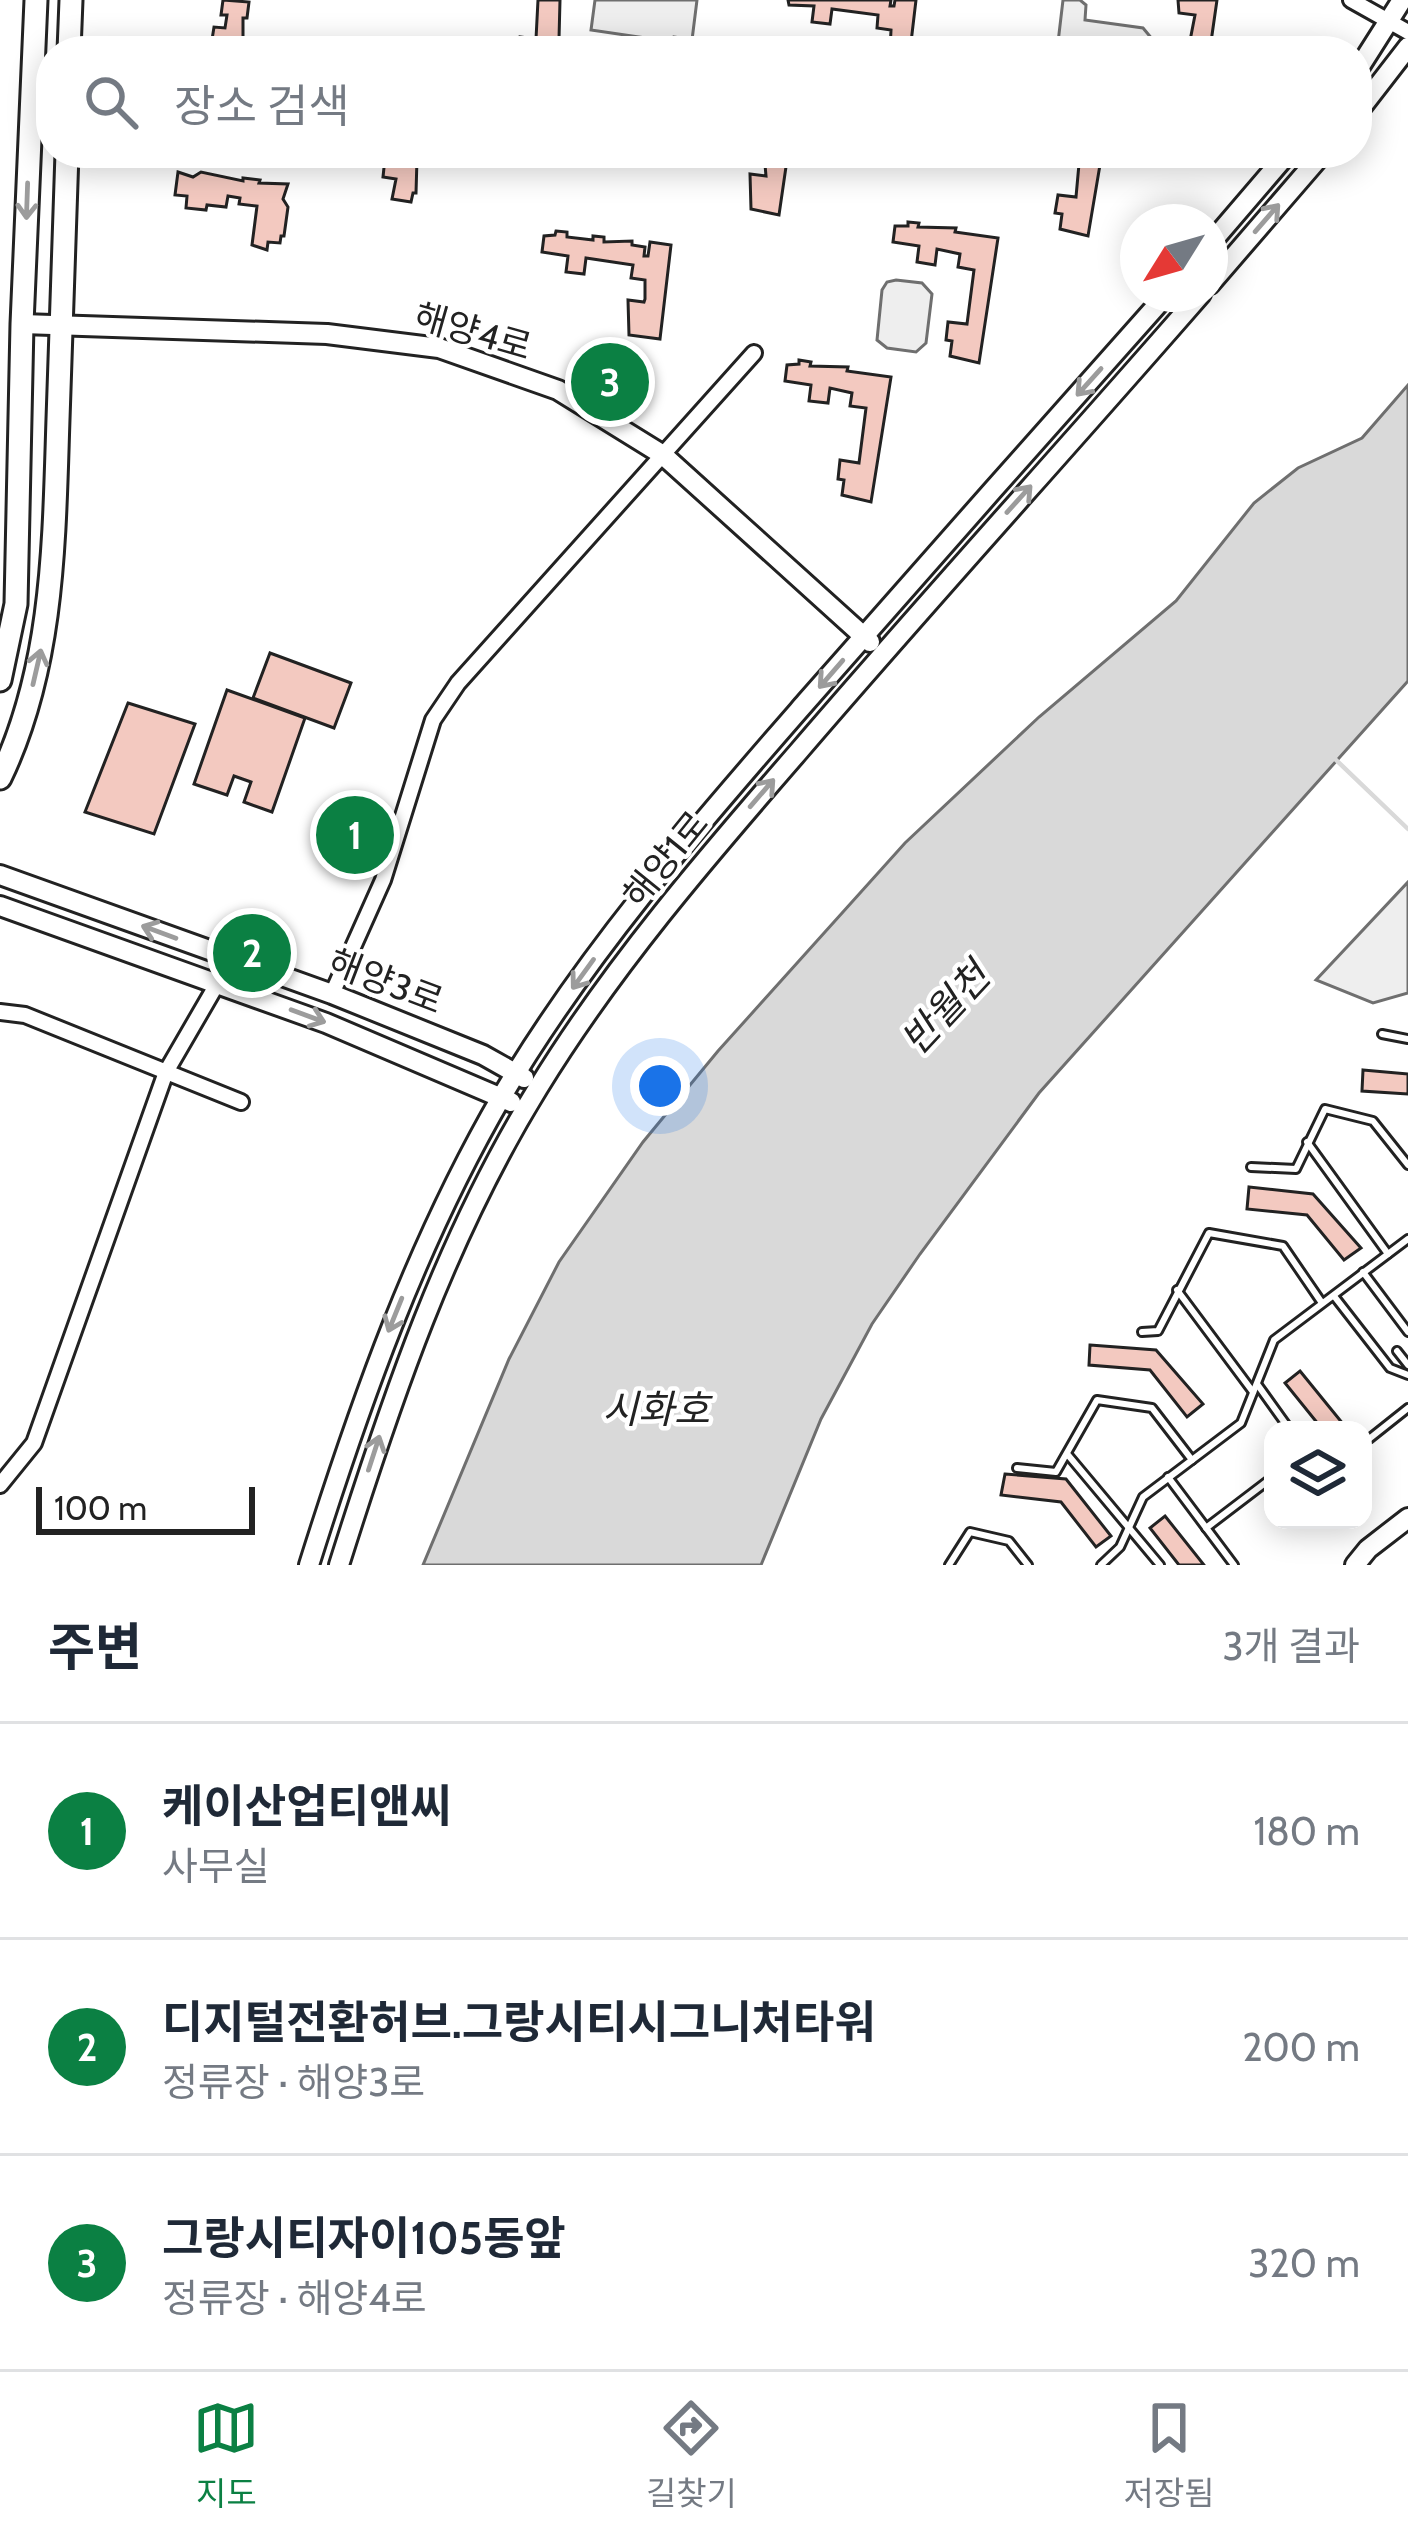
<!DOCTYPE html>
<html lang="ko">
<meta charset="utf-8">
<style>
body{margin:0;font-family:Cabin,"Noto Sans KR",sans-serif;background:#f2f2f3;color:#1f2937}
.controls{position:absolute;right:36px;bottom:36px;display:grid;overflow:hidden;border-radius:24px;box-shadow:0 6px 30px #0003}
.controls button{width:108px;height:108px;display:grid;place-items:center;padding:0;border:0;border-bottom:3px solid #e0e1e3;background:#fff;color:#1f2937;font:60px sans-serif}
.compass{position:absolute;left:1120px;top:204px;width:108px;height:108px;border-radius:50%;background:#fff;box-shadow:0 6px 30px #0003;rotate:233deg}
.scale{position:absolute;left:36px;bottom:30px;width:219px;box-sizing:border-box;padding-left:12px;border:6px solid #222;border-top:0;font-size:33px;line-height:42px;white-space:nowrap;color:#222;-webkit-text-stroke:9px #fff;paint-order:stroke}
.you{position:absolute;left:660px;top:1086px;width:42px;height:42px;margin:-30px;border:9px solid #fff;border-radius:50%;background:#1a73e8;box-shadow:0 0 0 18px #1a73e833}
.badge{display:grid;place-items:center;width:78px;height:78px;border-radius:50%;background:#0b8043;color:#fff;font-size:39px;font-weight:700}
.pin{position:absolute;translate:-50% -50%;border:6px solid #fff;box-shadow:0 3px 12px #0006}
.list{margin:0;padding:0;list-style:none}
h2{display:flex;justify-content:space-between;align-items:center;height:156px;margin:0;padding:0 48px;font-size:51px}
h2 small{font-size:39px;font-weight:400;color:#747a83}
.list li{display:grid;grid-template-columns:78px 1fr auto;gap:36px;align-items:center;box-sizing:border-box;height:216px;padding:0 48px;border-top:3px solid #e0e1e3}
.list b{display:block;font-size:45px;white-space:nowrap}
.list p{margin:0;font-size:39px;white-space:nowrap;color:#747a83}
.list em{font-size:39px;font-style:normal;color:#747a83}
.icon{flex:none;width:66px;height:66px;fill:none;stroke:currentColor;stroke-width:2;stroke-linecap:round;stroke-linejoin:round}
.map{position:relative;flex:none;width:1408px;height:1565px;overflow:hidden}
.search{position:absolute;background:#fff;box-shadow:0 6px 30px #0003;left:36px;right:36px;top:36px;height:132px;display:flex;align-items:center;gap:30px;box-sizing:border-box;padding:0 42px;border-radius:48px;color:#747a83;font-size:45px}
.sheet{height:804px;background:#fff}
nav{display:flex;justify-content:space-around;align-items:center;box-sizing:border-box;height:168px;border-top:3px solid #e0e1e3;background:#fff;font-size:33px;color:#747a83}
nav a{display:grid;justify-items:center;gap:6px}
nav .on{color:#0b8043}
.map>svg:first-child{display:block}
</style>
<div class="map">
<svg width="1408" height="1565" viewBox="0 0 1408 1565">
<rect width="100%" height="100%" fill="#fff"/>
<g fill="#eee" stroke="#6f6f6f" stroke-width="3">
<polygon points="595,0 697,0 692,40 674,37 673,42 591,30"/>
<polygon points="1063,0 1080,0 1086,5 1085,20 1143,28 1153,40 1152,51 1057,51"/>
<polygon points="896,280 922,283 932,294 926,343 916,352 887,348 877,340 882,290 887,282"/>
<polygon points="1408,882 1408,993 1373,1003 1316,980"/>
</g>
<polygon fill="#d9d9d9" stroke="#6f6f6f" stroke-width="3" points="1408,385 1408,681 1039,1093 920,1254 872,1324 821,1419 761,1565 423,1565 509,1359 559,1262 643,1142 718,1051 905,843 1039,717 1176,601 1254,503 1298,468 1362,438"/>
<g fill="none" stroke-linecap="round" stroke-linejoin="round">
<polyline stroke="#d9d9d9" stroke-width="4.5" points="1334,758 1408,829"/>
</g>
<g fill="#f3c9c0" stroke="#222" stroke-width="3">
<polygon points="223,0 249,2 247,18 243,18 243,51 205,51 206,45 211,46 214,27 225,28 227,15 221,15"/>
<polygon points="538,0 560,0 559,39 555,38 553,51 518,51 520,37 536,39"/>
<polygon points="788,0 891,0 890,6 894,6 895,0 916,0 910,51 890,51 891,30 877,28 878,15 832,9 830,24 812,22 814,6 789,5"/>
<polygon points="1178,0 1217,0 1211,42 1208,41 1210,51 1188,51 1195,15 1179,13"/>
<polygon points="399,153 422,153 421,160 417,159 416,193 413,193 411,202 392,199 396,179 383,177 385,158 398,160"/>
<polygon points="764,153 788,153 779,215 751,209 750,174 766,176"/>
<polygon points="1080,153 1102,153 1088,236 1060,229 1062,214 1055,213 1058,195 1076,197"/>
<polygon points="178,172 193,177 201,172 243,181 243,178 260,180 259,183 288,184 283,199 288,207 284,236 281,236 280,243 268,242 267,250 252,245 257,206 239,204 240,198 228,196 226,207 207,205 206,210 186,208 187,196 175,195"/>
<polygon points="908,222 919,223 918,227 956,228 955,232 998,238 979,363 950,356 952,341 946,340 948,322 967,324 974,270 958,267 960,254 937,249 935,265 917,262 919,246 893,242 895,226 908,226"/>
<polygon points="556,231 567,232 567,237 593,240 593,236 604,237 604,242 632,241 632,245 645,247 644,256 648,256 650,242 671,245 660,339 629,335 628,300 644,302 645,299 645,280 631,278 633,265 586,258 584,274 566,272 568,256 542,252 544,236 555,235"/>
<polygon points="799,360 811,362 810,366 848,367 847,371 891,377 871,502 842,495 844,480 838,479 840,460 859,463 866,408 850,406 852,393 830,388 828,403 809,401 811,385 785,381 787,365 799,364"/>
<polygon points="270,653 351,683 334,728 253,698"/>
<polygon points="227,690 305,718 272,812 244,802 251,782 234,776 227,795 194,784"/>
<polygon points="128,703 195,724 154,834 85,812"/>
<polygon points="1363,1070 1408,1074 1408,1094 1362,1091"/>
<polygon points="1249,1187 1313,1194 1361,1248 1344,1260 1307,1215 1247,1209"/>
<polygon points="1090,1345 1156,1350 1203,1404 1187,1417 1150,1370 1089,1365"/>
<polygon points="1300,1371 1348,1430 1323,1430 1285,1383"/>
<polygon points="1005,1474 1066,1479 1111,1536 1096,1547 1061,1502 1001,1495"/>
<polygon points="1165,1516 1204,1565 1179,1565 1150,1528"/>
</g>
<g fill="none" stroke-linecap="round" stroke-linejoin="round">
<g stroke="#222" stroke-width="12">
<g id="lane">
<polyline points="1382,1034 1408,1039"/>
<polyline points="1307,1142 1388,1254"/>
<polyline points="1251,1167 1296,1169 1325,1109 1373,1121 1408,1165"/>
<polyline points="1363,1272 1408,1332"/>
<polyline points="1177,1290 1253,1392"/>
<polyline points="1334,1296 1390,1368 1408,1375"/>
<polyline points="1142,1332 1158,1331 1209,1233 1283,1246 1322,1303"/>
<polyline points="1397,1351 1408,1365"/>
<polyline points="1257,1384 1290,1430"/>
<polyline points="1369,1439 1408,1408"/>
<polyline points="1068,1455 1160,1565"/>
<polyline points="1017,1468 1056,1472 1097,1400 1152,1408 1192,1460"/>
<polyline points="1168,1477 1234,1565"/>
<polyline points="1206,1528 1273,1477"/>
<polyline points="949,1565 970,1532 1009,1541 1028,1565"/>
<polyline points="1101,1565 1120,1547 1143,1497 1241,1423 1274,1340 1408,1239"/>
</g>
</g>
<g stroke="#222" stroke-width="20">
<g id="street">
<polyline points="1351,0 1408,32"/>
<polyline points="332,994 383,880 433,720 458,683 754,353"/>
<polyline points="0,1012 25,1015 241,1102"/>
<polyline points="0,1485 34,1443 166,1072 217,984"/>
</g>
</g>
<g stroke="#222" stroke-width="24">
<g id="secondary">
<polyline points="1357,71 1402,0"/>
<polyline points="1357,113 1408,47"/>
<polyline points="1210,244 1288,153"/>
<polyline points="1210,284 1323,153"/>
<polyline points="22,324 327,334 439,348 558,390 663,455 870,642"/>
<polyline points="0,875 332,994 483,1055 524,1078"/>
<polyline points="0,906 326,1023 511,1102"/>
<path d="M309,1565C360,1403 416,1244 502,1096C587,952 697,827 806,702C926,565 1046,430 1167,294"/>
<path d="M339,1565C391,1400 446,1237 538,1088C612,967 706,858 799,751C931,597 1068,447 1201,294"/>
<polyline points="1355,1565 1368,1549 1408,1518"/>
</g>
</g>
<g stroke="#222" stroke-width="27">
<g id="primary">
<polyline points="69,51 71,0"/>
<polyline points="0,680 16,604 22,324 36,0"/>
<path d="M0,778C54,666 54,541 58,419C61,330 64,242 67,153"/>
</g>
</g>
<use href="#lane" stroke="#fff" stroke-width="6"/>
<use href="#street" stroke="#fff" stroke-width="14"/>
<use href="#secondary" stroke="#fff" stroke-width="18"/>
<use href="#primary" stroke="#fff" stroke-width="21"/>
</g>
<defs><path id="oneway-shaft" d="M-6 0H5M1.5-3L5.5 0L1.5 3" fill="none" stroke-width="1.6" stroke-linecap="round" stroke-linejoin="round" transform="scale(3)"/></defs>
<g stroke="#9c9c9c">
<use href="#oneway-shaft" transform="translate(27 201) rotate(92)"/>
<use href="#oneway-shaft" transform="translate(1267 218) rotate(-49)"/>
<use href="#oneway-shaft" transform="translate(1089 382) rotate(132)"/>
<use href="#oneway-shaft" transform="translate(1019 499) rotate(-48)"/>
<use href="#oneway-shaft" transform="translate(37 667) rotate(-77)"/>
<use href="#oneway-shaft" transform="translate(831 674) rotate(131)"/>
<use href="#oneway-shaft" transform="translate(762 793) rotate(-49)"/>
<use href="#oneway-shaft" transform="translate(159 932) rotate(-160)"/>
<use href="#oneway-shaft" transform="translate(583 974) rotate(126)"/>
<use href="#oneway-shaft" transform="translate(308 1016) rotate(20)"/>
<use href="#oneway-shaft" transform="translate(395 1315) rotate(112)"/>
<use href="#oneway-shaft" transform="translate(374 1453) rotate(-72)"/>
</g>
<g text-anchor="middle" stroke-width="9" stroke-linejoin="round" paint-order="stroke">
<g font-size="36" fill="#222" stroke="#fff">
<text transform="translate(473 331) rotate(16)" y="13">해양4로</text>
<text transform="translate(665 859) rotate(-51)" y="13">해양1로</text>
<text transform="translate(386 981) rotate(21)" y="13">해양3로</text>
</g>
<g font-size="39" font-style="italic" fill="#222" stroke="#fff">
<text transform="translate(945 1008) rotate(-47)" y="14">반월천</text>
<text x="656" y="1423">시화호</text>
</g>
</g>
</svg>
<div class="controls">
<button><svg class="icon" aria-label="layers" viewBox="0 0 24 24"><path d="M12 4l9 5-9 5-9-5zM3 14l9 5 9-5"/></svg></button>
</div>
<svg class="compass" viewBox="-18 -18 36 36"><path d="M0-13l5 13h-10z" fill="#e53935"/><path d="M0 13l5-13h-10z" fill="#747a83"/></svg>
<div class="scale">100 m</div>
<div class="you"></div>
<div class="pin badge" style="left:355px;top:835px">1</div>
<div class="pin badge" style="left:252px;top:953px">2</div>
<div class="pin badge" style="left:610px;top:382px">3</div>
<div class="search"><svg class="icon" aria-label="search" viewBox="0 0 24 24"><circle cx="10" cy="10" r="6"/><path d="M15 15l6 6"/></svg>장소 검색</div>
</div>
<section class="sheet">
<h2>주변<small>3개 결과</small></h2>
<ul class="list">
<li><span class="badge">1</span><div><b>케이산업티앤씨</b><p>사무실</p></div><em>180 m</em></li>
<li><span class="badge">2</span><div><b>디지털전환허브.그랑시티시그니처타워</b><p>정류장 · 해양3로</p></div><em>200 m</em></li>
<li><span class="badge">3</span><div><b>그랑시티자이105동앞</b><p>정류장 · 해양4로</p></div><em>320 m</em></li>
</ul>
</section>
<nav>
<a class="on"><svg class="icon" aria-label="map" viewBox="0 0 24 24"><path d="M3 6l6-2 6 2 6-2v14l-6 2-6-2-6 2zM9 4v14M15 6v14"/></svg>지도</a>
<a><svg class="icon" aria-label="directions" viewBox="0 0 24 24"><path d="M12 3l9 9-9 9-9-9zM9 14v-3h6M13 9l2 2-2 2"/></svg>길찾기</a>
<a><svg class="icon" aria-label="saved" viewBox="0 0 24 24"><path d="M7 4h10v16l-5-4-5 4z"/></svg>저장됨</a>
</nav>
